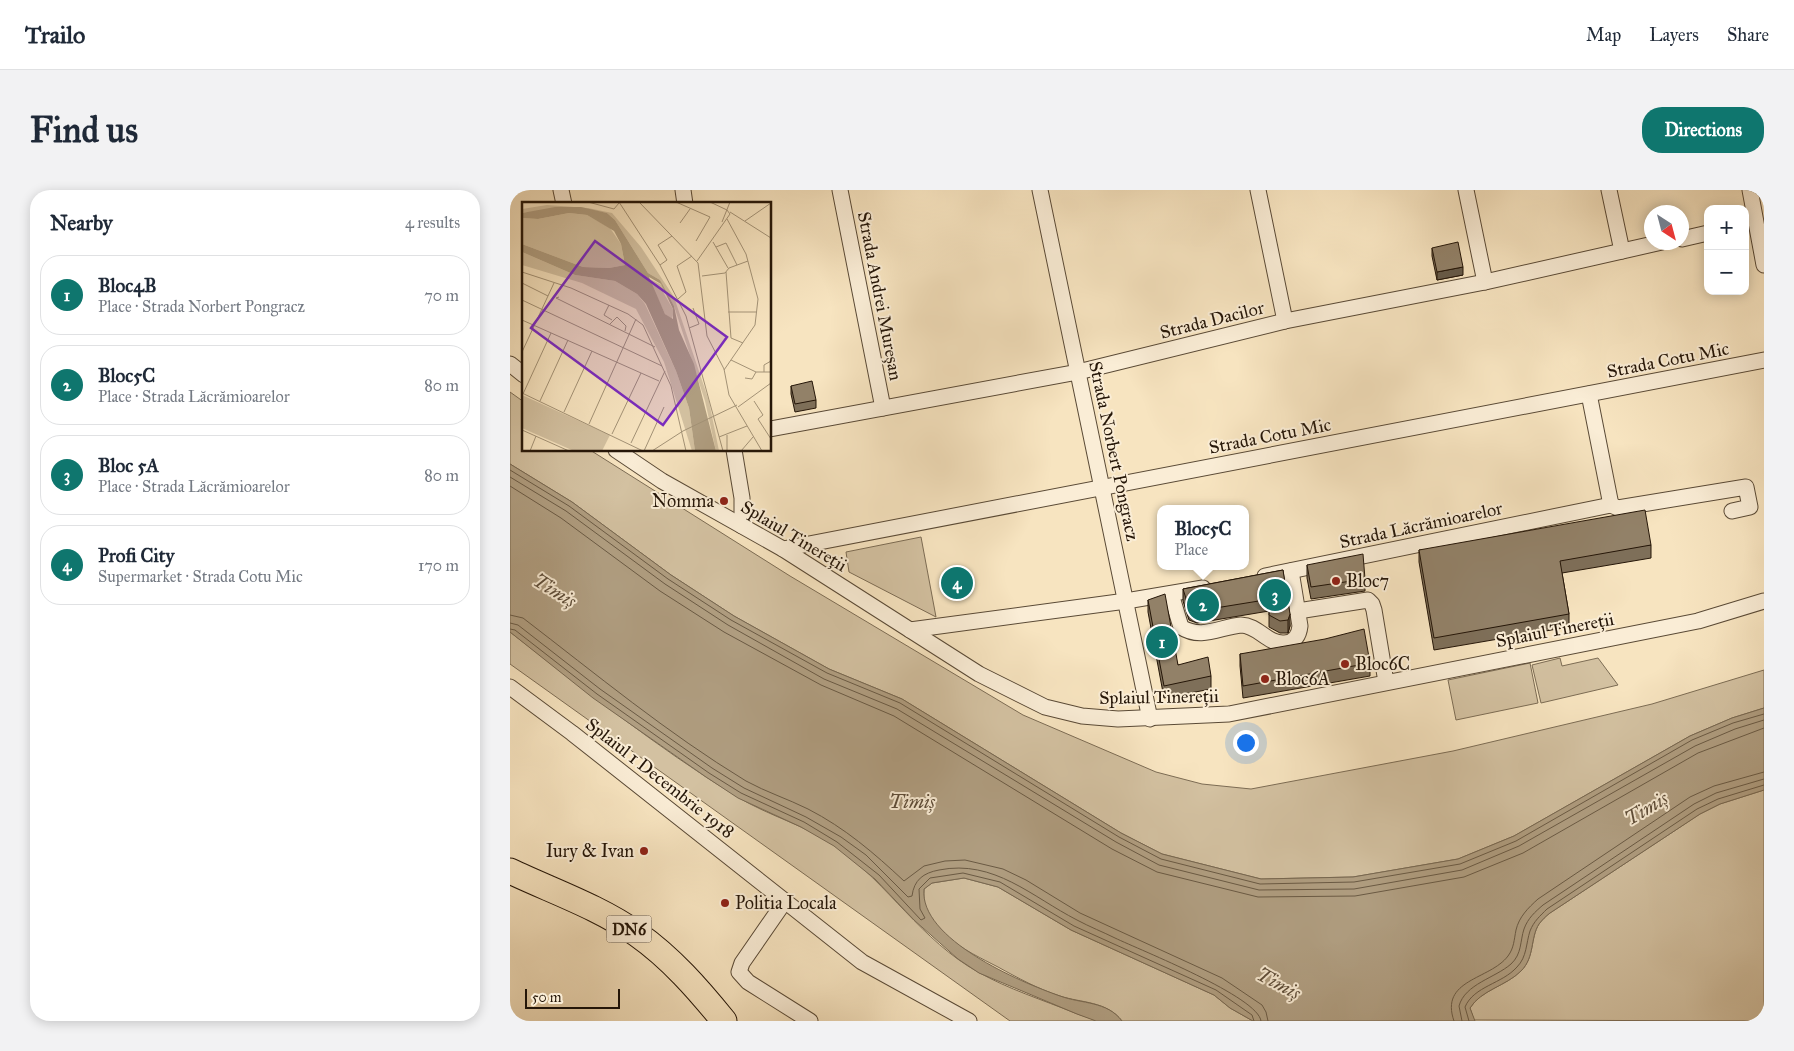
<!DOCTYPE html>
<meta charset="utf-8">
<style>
body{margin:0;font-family:"IM FELL Great Primer",serif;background:#f2f2f3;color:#1f2937}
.controls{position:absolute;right:15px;top:15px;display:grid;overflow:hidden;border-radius:10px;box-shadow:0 2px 12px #0003}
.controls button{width:45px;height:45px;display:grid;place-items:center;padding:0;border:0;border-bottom:1px solid #e0e1e3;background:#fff;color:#1f2937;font:25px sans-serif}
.compass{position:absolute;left:1134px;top:15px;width:45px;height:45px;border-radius:50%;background:#fff;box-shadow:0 2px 12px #0003;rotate:144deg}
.scale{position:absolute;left:15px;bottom:12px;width:95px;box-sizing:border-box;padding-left:5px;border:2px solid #251608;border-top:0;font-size:14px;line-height:18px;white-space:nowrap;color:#251608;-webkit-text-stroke:4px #faedd6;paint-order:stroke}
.you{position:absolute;left:735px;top:552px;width:18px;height:18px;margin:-12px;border:4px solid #fff;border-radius:50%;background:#1a73e8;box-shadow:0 0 0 8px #1a73e833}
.badge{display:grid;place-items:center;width:32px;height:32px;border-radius:50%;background:#0f766e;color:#fff;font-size:16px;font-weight:700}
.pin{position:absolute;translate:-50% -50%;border:2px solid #fff;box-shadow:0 1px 5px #0006}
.popup{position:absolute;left:647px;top:315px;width:92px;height:65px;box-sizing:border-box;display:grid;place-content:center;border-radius:10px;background:#fff;filter:drop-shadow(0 1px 4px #0005);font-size:16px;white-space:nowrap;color:#747a83}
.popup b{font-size:19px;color:#1f2937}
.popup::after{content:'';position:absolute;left:50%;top:100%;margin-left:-10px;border:10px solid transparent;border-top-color:#fff}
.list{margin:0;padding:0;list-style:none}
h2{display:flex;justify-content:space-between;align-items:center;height:65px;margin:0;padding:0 20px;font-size:21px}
h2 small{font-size:16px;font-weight:400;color:#747a83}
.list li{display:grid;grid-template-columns:32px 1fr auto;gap:15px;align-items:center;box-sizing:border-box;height:80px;margin:0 10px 10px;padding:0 10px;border:1px solid #e0e1e3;border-radius:20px}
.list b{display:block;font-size:19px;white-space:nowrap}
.list p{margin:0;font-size:16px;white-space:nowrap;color:#747a83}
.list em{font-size:16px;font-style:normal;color:#747a83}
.map{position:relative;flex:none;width:1254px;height:831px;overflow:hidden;border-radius:20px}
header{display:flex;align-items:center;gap:30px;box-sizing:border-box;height:70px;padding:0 25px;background:#fff;border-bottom:1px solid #e0e1e3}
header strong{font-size:24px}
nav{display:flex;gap:28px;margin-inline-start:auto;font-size:18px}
.intro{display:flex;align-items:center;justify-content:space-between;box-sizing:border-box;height:120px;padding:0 30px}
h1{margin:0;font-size:35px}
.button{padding:12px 22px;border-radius:20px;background:#0f766e;color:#fff;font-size:18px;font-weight:700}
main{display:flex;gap:30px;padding:0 30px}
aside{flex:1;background:#fff;border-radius:20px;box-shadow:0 2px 12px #0003}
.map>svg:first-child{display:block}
</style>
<header>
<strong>Trailo</strong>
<nav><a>Map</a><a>Layers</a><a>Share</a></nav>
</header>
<div class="intro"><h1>Find us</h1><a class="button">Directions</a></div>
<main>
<aside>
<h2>Nearby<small>4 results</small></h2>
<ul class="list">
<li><span class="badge">1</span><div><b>Bloc4B</b><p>Place · Strada Norbert Pongracz</p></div><em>70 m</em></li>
<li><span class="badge">2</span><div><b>Bloc5C</b><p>Place · Strada Lăcrămioarelor</p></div><em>80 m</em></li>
<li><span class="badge">3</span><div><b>Bloc 5A</b><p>Place · Strada Lăcrămioarelor</p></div><em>80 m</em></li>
<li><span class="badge">4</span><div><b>Profi City</b><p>Supermarket · Strada Cotu Mic</p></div><em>170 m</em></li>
</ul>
</aside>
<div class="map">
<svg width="1254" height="831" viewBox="0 0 1254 831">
<rect width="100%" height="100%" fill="#f7e4c0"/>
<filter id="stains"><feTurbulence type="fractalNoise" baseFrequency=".004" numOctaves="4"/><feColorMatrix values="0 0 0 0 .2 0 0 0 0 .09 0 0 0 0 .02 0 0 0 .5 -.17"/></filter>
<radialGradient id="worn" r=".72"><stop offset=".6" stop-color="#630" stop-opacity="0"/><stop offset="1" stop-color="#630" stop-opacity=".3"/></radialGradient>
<g fill="#d3c1a1" stroke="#7c6c54">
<polygon points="0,202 14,212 14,260 80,260 280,386 513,525 646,582 692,594 741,599 943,561 1142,514 1254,480 1254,518 1222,528 1180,546 1004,646 948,669 843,687 751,689 652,664 611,643 392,509 319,479 224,426 161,385 62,312 0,274"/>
<polygon points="411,347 426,427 339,382 336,362"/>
<path d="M0,442C74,499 146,557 226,606C258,626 296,635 327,657C378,694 412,751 468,782C498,799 533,810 565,823C572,826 579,827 586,831H500L0,474Z"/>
<polygon points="1050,468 1052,476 1088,468 1108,495 1031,513 1022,475"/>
<polygon points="1020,473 1028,513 946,530 938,490"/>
<path d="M1254,600V831L964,830L960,818C971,800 996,796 1011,781C1025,767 1020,748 1029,734C1032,730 1036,726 1040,723L1190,624L1210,614Z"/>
<path d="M454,688L488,697L561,740L704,805L720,818L743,831H612C597,811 571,813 550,806C528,799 508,788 488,777C457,761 410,740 414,699L422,693Z"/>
</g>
<path fill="#b09e81" stroke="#786851" d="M0,274L62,312L161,385L224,426L319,479L392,509L611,643L652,664L751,689L843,687L948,669L1004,646L1180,546L1222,528L1254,518V600L1210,614L1190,624L1040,723C1036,726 1032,730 1029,734C1020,748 1025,767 1011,781C996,796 971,800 960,818L965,831H743L720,818L704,805L561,740L488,697L454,688L422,693L414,699C409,749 510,792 550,806C572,814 597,811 612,831H586L567,824L469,783L448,769L404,730L365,689L324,656L291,637L228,608L196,587L83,508L0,442Z"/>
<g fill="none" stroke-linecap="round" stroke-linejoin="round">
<g stroke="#6a5a44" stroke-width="1">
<polyline points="0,280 59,316 158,389 221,430 317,483 390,513 609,647 651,669 750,694 844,692 950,674 1006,651 1182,550 1223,533 1254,524"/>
<polyline points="0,287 56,321 155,394 218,435 314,489 387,519 606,652 649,675 749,700 844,699 952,680 1009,656 1185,556 1225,539 1254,530"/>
<polyline points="0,296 51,328 150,401 214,442 311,495 384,526 602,659 647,682 748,707 845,706 954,687 1013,663 1188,563 1254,538"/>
<path d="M0,425L13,428C86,484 157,543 236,591C256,602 278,609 298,619C335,638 364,663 394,691L414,676L435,671L455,670L493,679L516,690L570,723L712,788L752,815L756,822L758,831"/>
<path d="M0,433L8,435L90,499L202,578L234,598L296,627L331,647L356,665L398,707L402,706C404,690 413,683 429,680C484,669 522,707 567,730C580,737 593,742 605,748C630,760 749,807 751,831"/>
<polyline points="0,439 5,440 87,504 199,583 231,603 294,632 327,652 369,685 411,730 415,728 410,719 409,699 420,688 453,683 490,692 564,736 706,800 742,825 744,831"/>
<path d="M944,831C929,789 980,790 998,766C1004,758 1004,750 1006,740C1009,727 1018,718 1028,709L1180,607L1204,596L1254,582"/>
<path d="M952,831L949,816C955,794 985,788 1001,774C1012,764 1010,751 1014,739C1018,728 1025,722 1033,715L1184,614L1206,603L1254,589"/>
<path d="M959,831L955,817C964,796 992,794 1007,777C1017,767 1016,753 1020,741C1024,731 1030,726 1037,719L1187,619L1208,609L1254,595"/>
</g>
<g stroke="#5a4a36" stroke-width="17">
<g id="minor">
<polyline points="51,0 54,14"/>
<polyline points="173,0 175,14"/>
<polyline points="330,0 373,218"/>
<polyline points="530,0 640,529"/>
<polyline points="748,0 775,131"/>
<polyline points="956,0 975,92"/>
<polyline points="1099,0 1112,61"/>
<polyline points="1240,0 1254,75"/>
<polyline points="1172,49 1198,43"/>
<polyline points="0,174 14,185"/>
<polyline points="1079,204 1101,315"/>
<polyline points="260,239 568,182 775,131 975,92 1152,52"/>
<polyline points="106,260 152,291 273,359 469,484 535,517 572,526 608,529 719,524 1188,431 1254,411"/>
<polyline points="224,260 232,308 232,336"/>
<polyline points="1101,315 1108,318 1236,297 1240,317 1222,321"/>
<polyline points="273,359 1254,170"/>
<polyline points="755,386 1101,315"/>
<path d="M661,404L671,437C691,450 710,437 731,435C748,435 757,454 774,453C785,453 789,445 790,436L781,381"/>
<polyline points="788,421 858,410 862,414 864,420 876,492"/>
<polyline points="400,440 616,411 693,398"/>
<polyline points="0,497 62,543 352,772 459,831"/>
<polyline points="275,711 232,773 229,782 238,792 300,831"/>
</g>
</g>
<g stroke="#251608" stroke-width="27">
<path id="primary" d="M0,681C42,701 89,717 127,744C161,768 188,799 214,831"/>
</g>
<use href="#minor" stroke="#faedd6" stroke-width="15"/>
<use href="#primary" stroke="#f7e4c0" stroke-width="25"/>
</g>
<g fill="#7e6f59" stroke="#251608">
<polygon points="922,58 953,85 927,90 922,66"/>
<polygon points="281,196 306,210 306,218 285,222 281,204"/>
<polygon points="1141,355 1141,368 1052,383 1059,424 1059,437 924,460 909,372 909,360"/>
<polygon points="797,375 855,389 855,401 801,409 797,388"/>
<polygon points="773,380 780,436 778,443 770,443 759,437 759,421 687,433 679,430 673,411 673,399"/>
<polygon points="638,410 668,475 701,486 701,499 654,508 638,422"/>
<polygon points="730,464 860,473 860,486 733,508 730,476"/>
</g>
<g fill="#665a49" stroke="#251608">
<polygon points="953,77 953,85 927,90 927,82"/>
<polygon points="780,424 780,436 778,443 778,430"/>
</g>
<g fill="#928168" stroke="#251608">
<polygon points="948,52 953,77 927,82 922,58"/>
<polygon points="302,191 306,210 285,214 281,196"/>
<polygon points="1135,320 1141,355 1050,371 1059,424 924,448 909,360"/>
<polygon points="853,364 855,389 801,397 797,375"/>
<polygon points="773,380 780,424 778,430 770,431 759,425 761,409 687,421 679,418 673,399"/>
<polygon points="655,404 668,475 698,467 701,486 654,496 638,410"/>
<polygon points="854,439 860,473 733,496 730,464 815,449"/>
</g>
<g fill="#8f2418" stroke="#faedd6" stroke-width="2">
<circle cx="214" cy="311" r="5"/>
<circle cx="826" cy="391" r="5"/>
<circle cx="835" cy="474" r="5"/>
<circle cx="755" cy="489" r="5"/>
<circle cx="134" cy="661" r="5"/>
<circle cx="215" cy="713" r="5"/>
</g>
<g text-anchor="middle" stroke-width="4" stroke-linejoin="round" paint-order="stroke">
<rect fill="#faedd6" stroke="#655646" stroke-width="1" x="96.5" y="725.5" width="45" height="27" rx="4"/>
<g font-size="16" font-weight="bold" fill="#251608">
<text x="119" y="745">DN6</text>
</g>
<g font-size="18" fill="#251608" stroke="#faedd6">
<text transform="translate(370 106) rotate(79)" y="6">Strada Andrei Mureșan</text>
<text transform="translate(702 130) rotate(-14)" y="6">Strada Dacilor</text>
<text transform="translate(1158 170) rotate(-11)" y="6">Strada Cotu Mic</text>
<text transform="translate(760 246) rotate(-11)" y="6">Strada Cotu Mic</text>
<text transform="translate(604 261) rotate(78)" y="6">Strada Norbert Pongracz</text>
<text transform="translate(911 335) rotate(-12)" y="6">Strada Lăcrămioarelor</text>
<text transform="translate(284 346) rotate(31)" y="6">Splaiul Tinereții</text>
<text transform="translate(1045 440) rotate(-11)" y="6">Splaiul Tinereții</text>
<text transform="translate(649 507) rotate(-1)" y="6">Splaiul Tinereții</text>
<text transform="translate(150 588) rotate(38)" y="6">Splaiul 1 Decembrie 1918</text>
</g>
<g font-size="18" fill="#251608" stroke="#faedd6" text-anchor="start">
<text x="204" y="317" text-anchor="end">Nomma</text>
<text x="836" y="397">Bloc7</text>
<text x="845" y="480">Bloc6C</text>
<text x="765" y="495">Bloc6A</text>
<text x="124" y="667" text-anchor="end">Iury &amp; Ivan</text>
<text x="225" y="719">Politia Locala</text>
</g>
<g font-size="19" font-style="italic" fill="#5d4c38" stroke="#faedd6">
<text transform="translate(45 400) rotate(32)" y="7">Timiș</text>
<text x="402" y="618">Timiș</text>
<text transform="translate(1136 618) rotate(-31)" y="7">Timiș</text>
<text transform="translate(769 793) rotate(28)" y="7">Timiș</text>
</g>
</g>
<g transform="translate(12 12)">
<rect width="249" height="249" fill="#f7e4c0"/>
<path d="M25,3L66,6L90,11L119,45L152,95L187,199L197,249H194L183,199L152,104L141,85V90L152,109L150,117L143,112L126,76L140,83L138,78L126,71L93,18L85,11L47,5L0,11V7ZM47,11L65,13L88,26L99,42L103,63L87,66L61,65L0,42V16L16,17ZM0,50L53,73L93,79L115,92L123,102L154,169L167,206L173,249H170L142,160L114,107L60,81L0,63ZM0,193L88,233L80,249H52L0,226Z" fill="#d3c1a1"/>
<path d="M33,5H59L85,11L93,18L126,71L138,78L152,104L157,128L172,162L194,249H173L167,206L154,169L124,102L115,92L93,79L53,73L0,50V42L61,65L87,66L103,63L99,42L92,29L65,13L47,11L16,17L0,16V11ZM127,75L139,82L151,107V117L143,112Z" fill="#b09e81" fill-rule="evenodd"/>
<path fill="none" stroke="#a39276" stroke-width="1" d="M66,0L92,7L97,1M97,0L138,63L164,114L201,249M117,0L176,61L185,134L202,167L207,193L240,249M154,0L188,15L174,39M188,0L205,8M208,10L249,36M223,19L249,1M200,20L208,0M158,21L168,7M191,40L206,66M194,45L204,41L215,63M175,59L208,12L205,8M138,63L145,58L136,43L150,34M0,70L49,86L106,112L121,123L149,184L164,249M204,70L209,136L221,141M180,74L203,71L207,66L226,59M0,81L26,94M37,95L34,96L133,145M156,97L164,90L155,64L170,54M0,98L140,164M87,103L82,113L90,118M206,110H235M0,118L137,179M88,122L95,115L104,124L103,129M167,126L177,122L171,106M0,150L32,81M209,158L234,170H249M202,168L233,123L236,97L224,52L205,17M242,170V163L249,159M223,176L230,177L234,170M0,191L121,249M1,192L29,131M18,199L46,138M232,199L241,213L236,217L249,237M216,205L249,181M42,210L70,149M67,222L114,117M0,228L47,249M90,232L119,171M205,233V249M197,235L225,224M109,241L143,169M8,249L14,234M122,249L142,205M130,249L161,229L215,203M219,249L231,235"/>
<path fill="#7b2cbf" fill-opacity="0.15" stroke="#7b2cbf" stroke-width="2.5" d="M73,39L205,135L141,223L9,126Z"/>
<rect width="249" height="249" fill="none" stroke="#251608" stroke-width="2.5"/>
</g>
<rect width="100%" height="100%" filter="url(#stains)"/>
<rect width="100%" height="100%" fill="url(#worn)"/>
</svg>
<div class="controls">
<button>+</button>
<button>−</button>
</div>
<svg class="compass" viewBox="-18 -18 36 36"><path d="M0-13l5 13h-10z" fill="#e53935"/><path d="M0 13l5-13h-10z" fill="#747a83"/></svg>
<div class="scale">50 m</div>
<div class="you"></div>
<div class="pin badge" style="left:652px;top:452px">1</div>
<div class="pin badge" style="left:693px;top:415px">2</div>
<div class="popup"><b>Bloc5C</b>Place</div>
<div class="pin badge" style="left:765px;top:405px">3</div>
<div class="pin badge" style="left:447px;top:393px">4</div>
</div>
</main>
